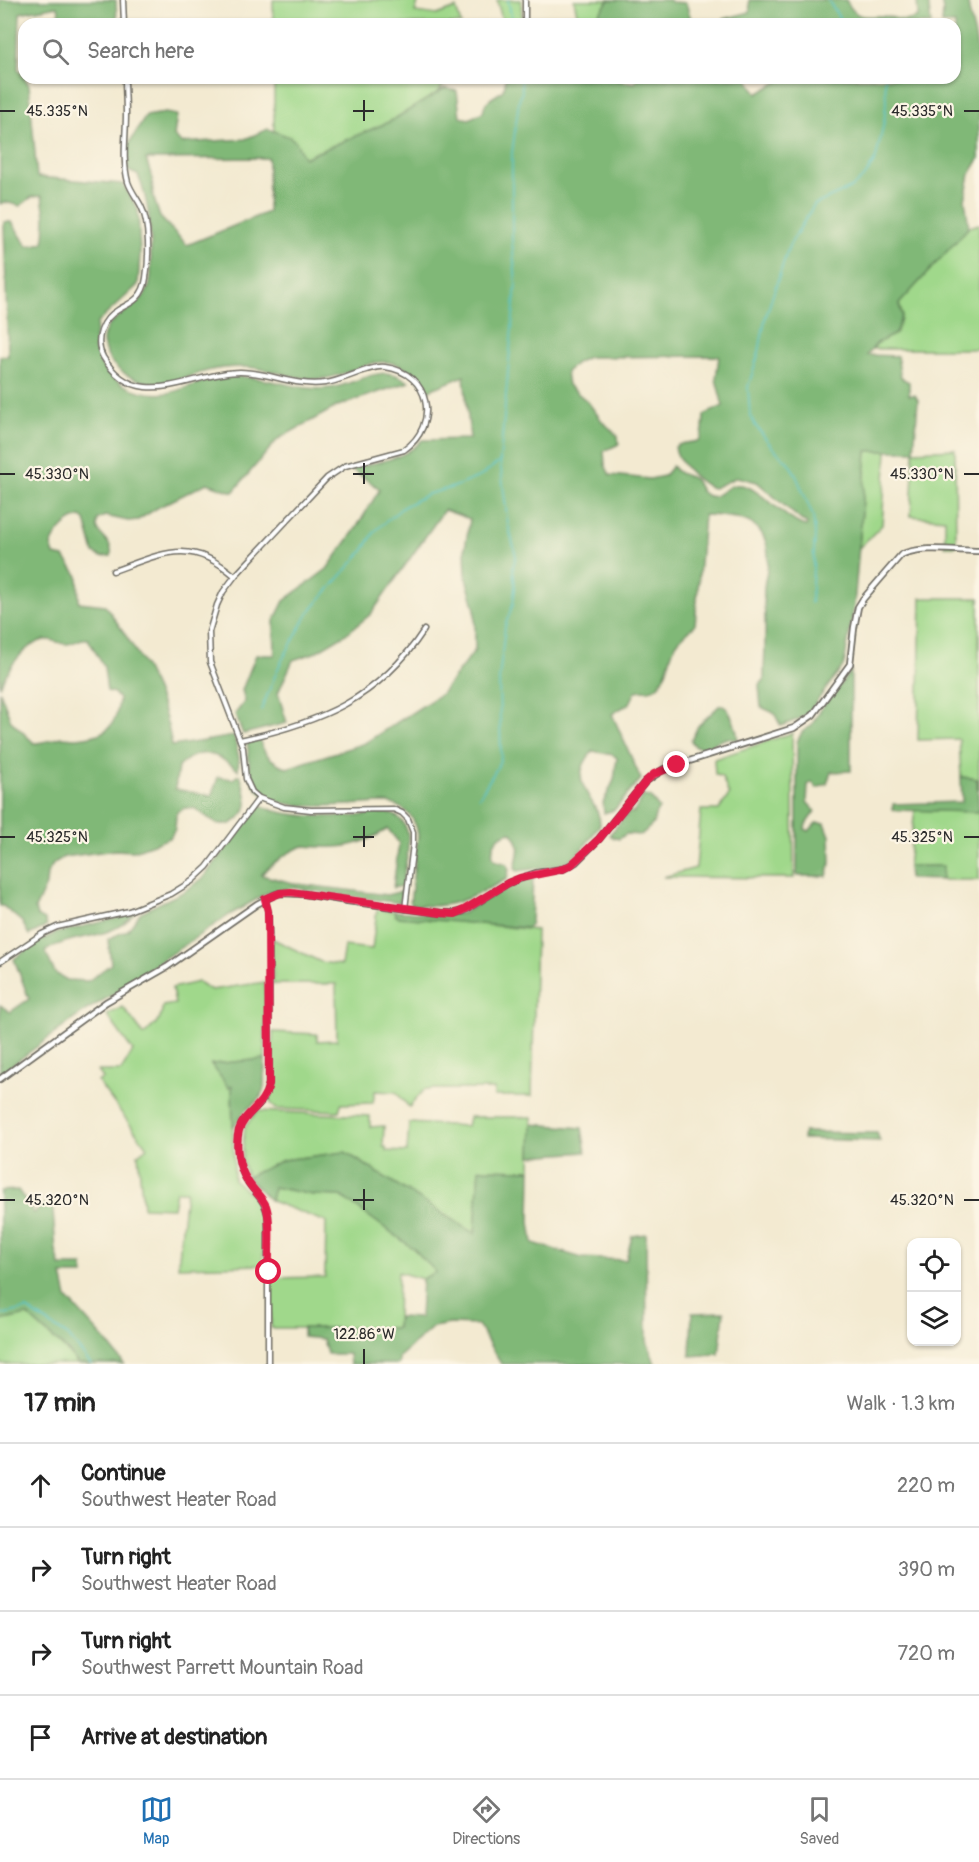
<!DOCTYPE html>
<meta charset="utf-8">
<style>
body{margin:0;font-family:Pangolin,sans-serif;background:#f2f2f2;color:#222}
.controls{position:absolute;right:18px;bottom:18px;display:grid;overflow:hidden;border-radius:12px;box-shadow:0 2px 4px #0004}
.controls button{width:54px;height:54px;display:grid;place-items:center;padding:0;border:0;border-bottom:2px solid #e0e0e0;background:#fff;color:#222;font:30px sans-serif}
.stop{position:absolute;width:18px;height:18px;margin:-14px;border:4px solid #e11d48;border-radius:50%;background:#fff}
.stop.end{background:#e11d48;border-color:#fff;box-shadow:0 2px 6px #0008}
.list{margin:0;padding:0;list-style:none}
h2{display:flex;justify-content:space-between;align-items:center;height:78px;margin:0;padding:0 24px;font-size:26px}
h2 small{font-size:20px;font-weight:400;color:#767676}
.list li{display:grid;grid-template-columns:39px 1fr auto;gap:18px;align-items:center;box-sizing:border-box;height:84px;padding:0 24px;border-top:2px solid #e0e0e0}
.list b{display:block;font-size:22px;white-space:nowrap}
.list p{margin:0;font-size:20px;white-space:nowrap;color:#767676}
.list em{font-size:20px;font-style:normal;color:#767676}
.icon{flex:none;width:33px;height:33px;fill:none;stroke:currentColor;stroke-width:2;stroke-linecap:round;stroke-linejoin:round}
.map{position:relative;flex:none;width:979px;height:1364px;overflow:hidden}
.search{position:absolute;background:#fff;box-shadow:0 2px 4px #0004;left:18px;right:18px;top:18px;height:66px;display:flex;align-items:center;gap:15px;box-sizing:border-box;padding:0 21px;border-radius:18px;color:#767676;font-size:22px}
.sheet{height:414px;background:#fff}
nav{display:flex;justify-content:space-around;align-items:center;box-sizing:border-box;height:84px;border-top:2px solid #e0e0e0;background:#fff;font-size:16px;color:#767676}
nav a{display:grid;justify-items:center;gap:3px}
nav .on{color:#1f6fb2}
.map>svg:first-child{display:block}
</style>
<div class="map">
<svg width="979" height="1364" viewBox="0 0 979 1364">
<rect width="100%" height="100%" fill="#fcf5e5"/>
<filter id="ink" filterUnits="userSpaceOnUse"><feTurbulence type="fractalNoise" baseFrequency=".0167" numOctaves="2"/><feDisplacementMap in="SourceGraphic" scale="12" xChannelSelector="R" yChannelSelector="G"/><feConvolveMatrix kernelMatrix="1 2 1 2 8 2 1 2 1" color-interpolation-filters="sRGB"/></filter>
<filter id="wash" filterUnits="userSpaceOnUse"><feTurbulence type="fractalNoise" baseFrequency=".008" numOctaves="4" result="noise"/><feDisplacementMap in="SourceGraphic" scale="24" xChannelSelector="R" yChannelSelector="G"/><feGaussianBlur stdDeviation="1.35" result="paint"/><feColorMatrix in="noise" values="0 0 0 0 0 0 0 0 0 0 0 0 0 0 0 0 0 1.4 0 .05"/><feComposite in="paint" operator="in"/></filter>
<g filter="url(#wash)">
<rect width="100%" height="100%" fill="#f3ead1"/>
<g fill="#a0d88b" stroke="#66825b" stroke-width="1.5">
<polygon points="273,0 419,0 415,12 437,15 456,8 461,24 273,24"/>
<polygon points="497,0 521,0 522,20 518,19 515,24 503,24"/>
<polygon points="574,0 609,0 598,15 579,23"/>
<path d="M274,78H456H447L438,93L391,121L303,158C294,141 293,138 274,131Z"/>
<polygon points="979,224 979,349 872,349 877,343 896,334 902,315 899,304 969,227"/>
<polygon points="955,449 956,546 945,546 945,519 911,516 914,451"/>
<polygon points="867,451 887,451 882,525 859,548"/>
<polygon points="921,598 979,598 979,790 977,779 961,777 959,739 918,740"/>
<polygon points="792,733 794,878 663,877 696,868 701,810 719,810 729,795 722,777 715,774 714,759"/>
<polygon points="915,810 979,812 979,880 942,880 942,866 908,866"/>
<polygon points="377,910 394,911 396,915 536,930 532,1096 494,1096 494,1089 425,1089 409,1107 396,1092 375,1091 373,1103 341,1104 339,1111 276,1109 270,1102 273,1032 317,1034 317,1041 337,1040 336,984 273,984 271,938 321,962 341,965 344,946 372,949"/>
<polygon points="198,982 211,990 265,982 265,1059 211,1064 232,1086 234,1180 261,1203 264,1219 263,1265 178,1267 186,1191 176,1191 173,1208 143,1207 138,1154 147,1147 98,1082 103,1078 98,1071 121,1071 133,1051 107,1015 123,1007 144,1035 160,1019 163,1006 175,1004 172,988"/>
<polygon points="257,1111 370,1116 370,1127 384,1126 383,1147 386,1147 386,1151 407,1152 409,1123 467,1126 469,1117 532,1117 531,1170 479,1169 475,1235 345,1152 283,1160 247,1177 242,1160 245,1127"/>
<polygon points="273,1187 313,1195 341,1196 414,1249 437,1272 422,1279 398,1272 397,1328 271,1328 271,1278 325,1277 326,1222 271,1201"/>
<polygon points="27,1315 70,1354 78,1364 0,1364 0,1321"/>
</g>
<g fill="#80b877" stroke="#567251" stroke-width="1.5" fill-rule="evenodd">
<path d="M0,0H116L117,24H61L58,6L20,13L18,69L29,85L37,177L123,184L138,210L140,254L138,285L97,323C96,331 94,341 95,350C102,381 139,397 168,393C179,391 189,386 199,383C212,379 226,377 240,377C271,377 299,392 331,388C359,384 381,361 409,382L338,406L278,439L233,492L207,483L157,508L138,520L128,521L105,516L98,519C92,537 114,537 111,556L101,557L94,553L85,520L81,517C67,520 57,532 51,545L54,555L64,557L78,576L79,602L105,605C137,650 164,692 172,746L234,736L239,758L238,770C216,753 201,745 178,767L175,789L212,796L218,777L233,779L238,775H240C246,797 256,808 231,824H217L194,808H185L178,811L176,815L175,829L170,838L134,851L115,850L64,857L54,863L47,873L46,885L35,909L37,916L45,920L47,926L29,935L22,922L3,906H0V691L11,721L34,743C44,743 52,739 62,737C66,737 72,738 76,738C105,736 117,728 119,699L114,693L107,691L104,667L88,639C80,637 75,644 66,644C59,644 52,638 44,640C24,644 7,670 0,687V356H8L4,222H12L27,246L44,243L45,216L42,196L32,197L20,206L5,202L0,204Z"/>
<polygon points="609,0 670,0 671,2 686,3 692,23 576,24 598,15"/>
<path d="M749,0H846C849,6 853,12 859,15C867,18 876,15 884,16C897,17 903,24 918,17L917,0H928L931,24H722L724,19L750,12Z"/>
<path d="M941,0H968C968,20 979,38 977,59L979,62V159L970,174L965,200L969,227L899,304L902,315L895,334L877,343L867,355L897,356L901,378L909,382V395H915L918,400L914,451H867L854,606L844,665L808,713L799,719L781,726L774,713L761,707L759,686L764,680C764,660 766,640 765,620C765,609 763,599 764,588C765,577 769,567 768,556C767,518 735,516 704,515L695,625C689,631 679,638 675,646C668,659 668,679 655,688C649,692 642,689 636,691L630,703L612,714L641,779L614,810L604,813L603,803L614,780L617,758L613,755L593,751C563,784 600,799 600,824C572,867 566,865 517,871L515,868C518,854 523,844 511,832C497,834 489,847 494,860L507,864L509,869L507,879C472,897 451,911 410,904L418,835C416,818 405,807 388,803C357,802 272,818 254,785C247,773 250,756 247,743L260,740C263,755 273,762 287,768L365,743L441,694L475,650V609L466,578L465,548L470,519L444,510L371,614L346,634L314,653L293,660L278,693L287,723L243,734L235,714L245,701L242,690L256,655H275L274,621L284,601L327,569L355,530L380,489L351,469C376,461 404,461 422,440L470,439L464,376L427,391C416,370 394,357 370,364C352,369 338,378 319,379C293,380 269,367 243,367C231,367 218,368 207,371C195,374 184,379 172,382C150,387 120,378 108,357C87,319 139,314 149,287C152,277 151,266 151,255C151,227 149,202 138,175L128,171V145L146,116L165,113L177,115L174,136L181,143L245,139L268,129L290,137L296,142L304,158L391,121L445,88L457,91L460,117L469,119L483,112C484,109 484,105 487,102C496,92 506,96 505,78H616V80L635,83L637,78H747L757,94L784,78H955V24H942L943,10ZM268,158V212L187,245L160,217L153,196L152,178L146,159ZM719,356L716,379L723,406L704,415L703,430L700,440C692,444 682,441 675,447C677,462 696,480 709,487L714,488L737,477L757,482L801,520L807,523L806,526C791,524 766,495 748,487C724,476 719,508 702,492C699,489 698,484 695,480C688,473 681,478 672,466L664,476L650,479L610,475L605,465L604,451L619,444L618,436L602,421L588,402L568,385L566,372L576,363L588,357Z"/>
<polygon points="851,671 851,771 831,772 827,784 817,788 812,782 808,785 807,802 815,811 806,824 805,829 809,831 816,823 825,823 830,836 831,862 827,876 797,876 797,742 802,732 811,726 823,706"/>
<path d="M723,705C732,712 737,729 738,740L727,738L716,742L707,749L695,746L691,741L698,726L719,706Z"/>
<polygon points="961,777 977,779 979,812 893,810 893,804 962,802"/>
<polygon points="643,796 650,797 659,808 655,815 653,824 641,835 626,834 619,839 612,837 610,834 628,813 634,812"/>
<path d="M260,805C285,818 328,817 356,816C366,815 378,812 388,813C397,815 405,822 407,831C411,845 404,871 402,886L393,888L399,843L388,829C356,848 341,849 304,846C288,851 273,863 261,875L297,884L387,895L402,891L400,903L294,888L269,892L231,914L156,964L117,992L85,1011L0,1074V1005L10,1012L29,999L14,959L37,942L56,933L134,914C110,942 75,932 45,951L55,973L67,980L88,981L111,964L108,939L128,930L141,912L183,892L203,878Z"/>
<polygon points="908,866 943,866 942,880 909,879"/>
<polygon points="533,877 531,923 527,928 398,917 395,915 394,911 440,915 463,913 509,886"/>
<polygon points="265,1059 264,1088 260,1098 244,1112 233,1128 232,1086 229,1088 211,1064"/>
<polygon points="532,1124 582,1128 586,1152 531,1156"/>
<polygon points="804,1132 877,1133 880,1141 803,1139"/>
<polygon points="345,1152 475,1234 479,1169 531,1170 530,1222 533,1243 582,1258 626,1260 632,1236 646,1234 647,1341 655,1364 501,1364 478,1325 450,1324 433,1327 399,1357 399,1364 350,1364 349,1354 327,1354 323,1339 303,1337 303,1328 397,1328 398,1317 420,1318 422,1279 436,1272 414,1249 341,1196 313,1195 273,1187 271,1201 247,1177 283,1160"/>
<polygon points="18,1190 34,1213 52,1198 56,1251 60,1266 83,1266 84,1275 62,1275 67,1298 105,1340 124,1364 78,1364 70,1353 27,1315 0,1321 0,1191"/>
<polygon points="724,1312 719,1354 690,1356 692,1313"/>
</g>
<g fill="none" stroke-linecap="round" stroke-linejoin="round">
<g stroke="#53c2c7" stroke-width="1.5">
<polyline points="508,0 513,24"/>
<polyline points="828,0 843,24"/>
<polyline points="811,603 815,534 813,516 795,473 788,462 773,448 755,425 750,415 748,387 759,352 765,319 789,246 814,205 853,187 866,175 876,158 884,122 886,103 885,78"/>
<polyline points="261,710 280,664 309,612 363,551 375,531 403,507 428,494 454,487 481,476 500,461"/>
<polyline points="479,797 497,768 501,757 499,680 505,626 513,604 515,588 513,567 516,556 508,524 500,461 516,283 512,241 512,153 519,101 522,91 521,78"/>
<polyline points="0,1315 27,1309 68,1336 91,1364"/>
</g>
</g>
</g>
<g filter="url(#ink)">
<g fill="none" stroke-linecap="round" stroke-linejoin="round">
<g stroke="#716e65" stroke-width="7">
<g id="minor">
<polyline points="123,0 124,24"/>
<polyline points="525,0 525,24"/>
<path d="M125,78C125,90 126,102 126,114C126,137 122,160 128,182C131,191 137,198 141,206C150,223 149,260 146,278C145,286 142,293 137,298C131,304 124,306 118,310C102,319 94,340 103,357C137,415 192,372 240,372C269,372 295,387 325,383C344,381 369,365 385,367C431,373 440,425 404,450L345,466L327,478L235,576L223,592L217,605L209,632L210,662L243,748L246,779L252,792L259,798L284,807L311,810L393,809L402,813L408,819L413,832V844L405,909"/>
<path d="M113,571C164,553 190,537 235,576"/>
<path d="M240,740C319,723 379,699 424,630"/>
<path d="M265,899L268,911L269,933V1084C267,1090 266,1096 262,1101C254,1112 243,1116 239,1130C235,1145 238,1167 247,1181C255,1194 265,1200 268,1216V1364"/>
<polyline points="0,962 42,934 57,927 129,911 171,894 192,881 207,867 259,798"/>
</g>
</g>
<g stroke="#716e65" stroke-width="8">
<path id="tertiary" d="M0,1079L106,1002L167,967L257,904L274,895L280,893L304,894L347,901L441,913H455L464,911L508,883L536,873L563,869L576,862L599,839L645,782L664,769L794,728L813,715L850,664L854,628L858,607L863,599L901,555C921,545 957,551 979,551"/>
</g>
<use href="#minor" stroke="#fff" stroke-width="4"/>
<use href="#tertiary" stroke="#fff" stroke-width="4.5"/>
</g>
</g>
<g fill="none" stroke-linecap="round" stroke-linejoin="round" filter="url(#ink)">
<path stroke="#e11d48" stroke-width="8" d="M269,1272C268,1253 272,1224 266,1206C262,1196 252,1190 247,1180C238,1167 235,1145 239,1130C246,1110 263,1108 269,1084L268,911L265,899L280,893L291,892L441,913L455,914L464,910L508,883L520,878L563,869L571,865L599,839L645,782L654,774L677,765"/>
</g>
<path fill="none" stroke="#2b2b2b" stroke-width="2" d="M364,100V121M0,111H15M353,111H374M964,111H979M364,463V484M0,474H15M353,474H374M964,474H979M364,826V847M0,837H15M353,837H374M964,837H979M364,1189V1210M0,1200H15M353,1200H374M964,1200H979M364,1349V1364"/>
<g font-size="15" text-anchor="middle" fill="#2b2b2b" stroke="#fcf5e5" stroke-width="4.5" stroke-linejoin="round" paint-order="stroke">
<text x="57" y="116">45.335°N</text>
<text x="922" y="116">45.335°N</text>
<text x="57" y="479">45.330°N</text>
<text x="922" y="479">45.330°N</text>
<text x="57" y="842">45.325°N</text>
<text x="922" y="842">45.325°N</text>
<text x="57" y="1205">45.320°N</text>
<text x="922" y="1205">45.320°N</text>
<text x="364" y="1339">122.86°W</text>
</g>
</svg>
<div class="controls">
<button><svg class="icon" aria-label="locate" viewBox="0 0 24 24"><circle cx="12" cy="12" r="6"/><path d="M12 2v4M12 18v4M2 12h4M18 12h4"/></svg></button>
<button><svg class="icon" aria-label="layers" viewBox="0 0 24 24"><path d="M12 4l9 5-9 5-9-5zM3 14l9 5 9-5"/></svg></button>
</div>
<div class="stop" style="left:269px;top:1272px"></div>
<div class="stop end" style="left:677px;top:765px"></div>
<div class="search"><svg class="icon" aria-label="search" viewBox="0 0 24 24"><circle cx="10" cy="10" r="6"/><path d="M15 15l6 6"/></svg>Search here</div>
</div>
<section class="sheet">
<h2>17 min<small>Walk · 1.3 km</small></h2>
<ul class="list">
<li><svg class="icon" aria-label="ahead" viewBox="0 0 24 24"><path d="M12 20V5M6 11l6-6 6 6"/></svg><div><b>Continue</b><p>Southwest Heater Road</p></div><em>220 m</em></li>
<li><svg class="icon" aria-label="right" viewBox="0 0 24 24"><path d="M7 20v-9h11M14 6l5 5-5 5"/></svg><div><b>Turn right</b><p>Southwest Heater Road</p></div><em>390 m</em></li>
<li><svg class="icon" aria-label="right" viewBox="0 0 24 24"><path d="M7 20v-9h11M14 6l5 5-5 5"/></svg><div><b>Turn right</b><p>Southwest Parrett Mountain Road</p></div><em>720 m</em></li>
<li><svg class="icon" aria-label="arrive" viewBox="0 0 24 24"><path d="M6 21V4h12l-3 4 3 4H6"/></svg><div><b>Arrive at destination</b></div></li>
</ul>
</section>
<nav>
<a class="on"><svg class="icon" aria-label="map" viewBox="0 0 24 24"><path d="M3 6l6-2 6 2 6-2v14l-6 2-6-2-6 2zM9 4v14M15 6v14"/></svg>Map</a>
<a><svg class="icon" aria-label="directions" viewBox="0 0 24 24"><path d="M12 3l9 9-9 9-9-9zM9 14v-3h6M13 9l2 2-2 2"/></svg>Directions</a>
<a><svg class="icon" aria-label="saved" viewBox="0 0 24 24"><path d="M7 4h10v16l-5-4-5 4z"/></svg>Saved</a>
</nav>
